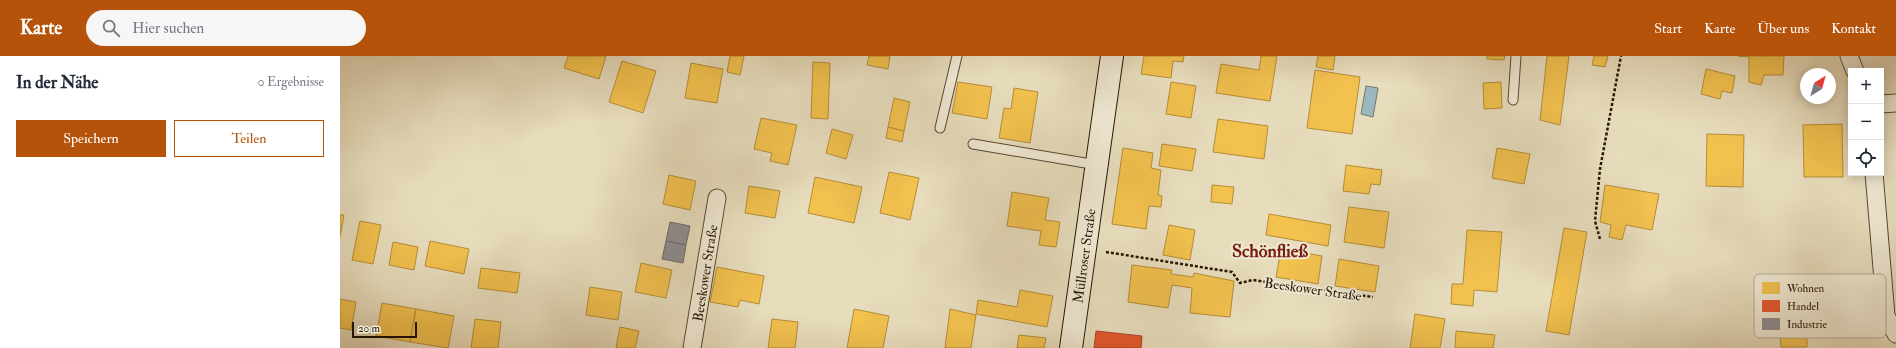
<!DOCTYPE html>
<html lang="de">
<meta charset="utf-8">
<style>
body{margin:0;font-family:"IM FELL Double Pica",serif;background:#f6f6f7;color:#1f2937}
.controls{position:absolute;right:12px;top:12px;display:grid;overflow:hidden;border-radius:0px;box-shadow:0 2px 10px #0003}
.controls button{width:36px;height:36px;display:grid;place-items:center;padding:0;border:0;border-bottom:1px solid #e0e1e3;background:#fff;color:#1f2937;font:20px sans-serif}
.compass{position:absolute;left:1460px;top:12px;width:36px;height:36px;border-radius:50%;background:#fff;box-shadow:0 2px 10px #0003;rotate:37deg}
.scale{position:absolute;left:12px;bottom:10px;width:65px;box-sizing:border-box;padding-left:4px;border:2px solid #281501;border-top:0;font-size:11px;line-height:14px;white-space:nowrap;color:#281501;-webkit-text-stroke:3px #efe9d4;paint-order:stroke}
.list{margin:0;padding:0;list-style:none}
h2{display:flex;justify-content:space-between;align-items:center;height:52px;margin:0;padding:0 16px;font-size:17px}
h2 small{font-size:13px;font-weight:400;color:#747a83}
.actions{display:flex;gap:8px;padding:12px 16px}
.actions a{flex:1;padding:9px 0;border:1px solid #b45309;border-radius:0px;text-align:center;font-size:14px;color:#b45309}
.actions .main{background:#b45309;color:#fff}
.icon{flex:none;width:22px;height:22px;fill:none;stroke:currentColor;stroke-width:2;stroke-linecap:round;stroke-linejoin:round}
.map{position:relative;flex:none;width:1556px;height:292px;overflow:hidden}
header{display:flex;align-items:center;gap:24px;box-sizing:border-box;height:56px;padding:0 20px;background:#b45309;color:#fff}
header strong{font-size:19px}
nav{display:flex;gap:22px;margin-inline-start:auto;font-size:14px}
.search{width:280px;height:36px;background:#f6f6f7;display:flex;align-items:center;gap:10px;box-sizing:border-box;padding:0 14px;border-radius:22px;color:#747a83;font-size:15px}
main{display:flex}
aside{flex:1;background:#fff}
.map>svg:first-child{display:block}
</style>
<header>
<strong>Karte</strong>
<div class="search"><svg class="icon" aria-label="search" viewBox="0 0 24 24"><circle cx="10" cy="10" r="6"/><path d="M15 15l6 6"/></svg>Hier suchen</div>
<nav><a>Start</a><a>Karte</a><a>Über uns</a><a>Kontakt</a></nav>
</header>
<main>
<aside>
<h2>In der Nähe<small>0 Ergebnisse</small></h2>
<ul class="list">
</ul>
<div class="actions"><a class="main">Speichern</a><a>Teilen</a></div>
</aside>
<div class="map">
<svg width="1556" height="292" viewBox="0 0 1556 292">
<rect width="100%" height="100%" fill="#e7ddbd"/>
<filter id="stains"><feTurbulence type="fractalNoise" baseFrequency=".005" numOctaves="4"/><feColorMatrix values="0 0 0 0 .2 0 0 0 0 .09 0 0 0 0 .02 0 0 0 .5 -.17"/></filter>
<radialGradient id="worn" r=".72"><stop offset=".6" stop-color="#630" stop-opacity="0"/><stop offset="1" stop-color="#630" stop-opacity=".3"/></radialGradient>
<polygon fill="#9db8bd" stroke="#6e7772" points="1026,30 1038,32 1033,61 1021,58"/>
<g fill="#f2c14e" stroke="#b58d37">
<polygon points="228,0 266,0 259,23 224,12"/>
<polygon points="390,0 404,0 400,19 387,16"/>
<polygon points="529,0 550,0 548,13 527,9"/>
<polygon points="804,0 844,0 843,6 833,5 831,22 801,18"/>
<polygon points="921,0 937,0 930,45 876,37 881,8 919,14"/>
<polygon points="978,0 995,0 993,14 976,11"/>
<polygon points="1147,0 1165,0 1164,4 1147,3"/>
<polygon points="1207,0 1229,0 1220,69 1200,64"/>
<polygon points="1254,0 1268,0 1265,11 1252,9"/>
<polygon points="1398,0 1444,0 1443,19 1424,19 1421,29 1409,26 1409,1"/>
<polygon points="282,5 316,15 303,57 269,46"/>
<polygon points="473,6 490,7 488,63 471,62"/>
<polygon points="351,7 383,13 377,47 345,42"/>
<polygon points="1366,13 1395,20 1392,37 1382,35 1380,43 1361,38"/>
<polygon points="975,14 1020,21 1012,78 967,72"/>
<polygon points="618,26 652,31 647,63 612,57"/>
<polygon points="831,26 856,30 851,62 826,58"/>
<polygon points="1161,26 1162,52 1144,53 1143,27"/>
<polygon points="674,32 698,36 690,87 659,82 664,52 671,53"/>
<polygon points="554,42 570,46 564,75 548,71"/>
<polygon points="421,62 457,69 448,109 430,105 432,97 414,93"/>
<polygon points="878,63 928,70 924,103 873,96"/>
<polygon points="1502,68 1503,121 1464,121 1463,69"/>
<polygon points="548,71 564,75 562,86 546,82"/>
<polygon points="492,73 513,79 506,103 486,97"/>
<polygon points="1367,78 1404,79 1403,131 1366,130"/>
<polygon points="822,88 856,93 852,115 819,110"/>
<polygon points="783,92 813,97 811,112 821,114 818,139 822,140 821,151 809,150 806,173 772,168"/>
<polygon points="1157,92 1190,98 1184,128 1152,122"/>
<polygon points="1006,109 1042,114 1040,129 1031,128 1029,138 1003,135"/>
<polygon points="549,116 579,122 570,164 540,157"/>
<polygon points="329,119 356,125 350,154 323,148"/>
<polygon points="475,121 522,131 514,167 468,157"/>
<polygon points="872,129 894,131 892,148 871,146"/>
<polygon points="1265,129 1319,138 1312,174 1286,169 1282,184 1269,181 1271,169 1260,166"/>
<polygon points="409,130 440,135 435,162 405,157"/>
<polygon points="672,136 709,142 705,164 720,166 716,191 699,189 701,175 667,170"/>
<polygon points="1009,151 1049,156 1044,192 1004,186"/>
<polygon points="929,158 991,169 988,190 926,179"/>
<polygon points="0,159 4,159 0,181"/>
<polygon points="20,165 41,169 33,208 12,204"/>
<polygon points="829,169 855,174 850,204 823,199"/>
<polygon points="1224,172 1247,176 1229,279 1206,275"/>
<polygon points="1127,174 1162,176 1157,236 1134,234 1133,250 1111,248 1112,228 1123,228"/>
<polygon points="90,185 129,193 124,218 85,210"/>
<polygon points="53,186 78,191 74,214 49,209"/>
<polygon points="941,193 982,200 978,228 936,221"/>
<polygon points="999,203 1039,210 1035,236 995,230"/>
<polygon points="301,207 332,214 326,242 295,236"/>
<polygon points="792,209 832,214 831,218 853,221 854,217 894,225 890,261 850,257 852,232 832,229 828,252 788,246"/>
<polygon points="377,211 424,220 419,248 400,244 398,251 370,246"/>
<polygon points="141,212 180,217 177,237 138,232"/>
<polygon points="250,231 282,236 278,264 246,259"/>
<polygon points="680,234 713,240 707,271 636,258 638,244 677,251"/>
<polygon points="1491,242 1491,275 1467,276 1467,291 1441,291 1440,275 1430,275 1429,244"/>
<polygon points="0,243 16,246 11,274 0,272"/>
<polygon points="42,247 76,253 70,286 36,280"/>
<polygon points="76,253 114,260 108,292 70,286"/>
<polygon points="514,253 549,260 543,292 507,292"/>
<polygon points="610,253 636,259 631,292 605,292"/>
<polygon points="1075,258 1105,263 1100,292 1070,292"/>
<polygon points="135,263 161,266 158,292 131,292"/>
<polygon points="432,263 458,266 455,292 428,292"/>
<polygon points="280,271 299,275 295,292 276,292"/>
<polygon points="1116,275 1155,279 1153,292 1115,292"/>
<polygon points="679,279 706,282 704,292 677,292"/>
</g>
<polygon fill="#e4572e" stroke="#ac4320" points="756,275 802,280 801,292 754,292"/>
<g fill="#8d8d92" stroke="#6f6966">
<polygon points="330,166 350,170 346,189 326,185"/>
<polygon points="326,185 346,189 343,207 322,203"/>
</g>
<g fill="none" stroke-linecap="round" stroke-linejoin="round">
<g stroke="#584730" stroke-width="11">
<g id="lane">
<polyline points="1173,44 1176,0"/>
<polyline points="600,72 617,0"/>
<polyline points="633,88 757,109"/>
</g>
</g>
<g stroke="#584730" stroke-width="19">
<g id="street">
<polyline points="1509,0 1515,15"/>
<polyline points="1541,48 1556,47"/>
<polyline points="1534,117 1546,260 1556,278"/>
<polyline points="352,292 377,142"/>
</g>
</g>
<g stroke="#281501" stroke-width="24">
<polyline id="secondary" points="731,292 772,0"/>
</g>
<g stroke="#281501" stroke-width="2.5" stroke-dasharray="3 2" stroke-linecap="butt">
<polyline points="1260,183 1255,165 1260,113 1281,0"/>
<polyline points="766,196 892,216 900,227 913,224 1033,241"/>
</g>
<use href="#lane" stroke="#efe9d4" stroke-width="9"/>
<use href="#street" stroke="#efe9d4" stroke-width="17"/>
<use href="#secondary" stroke="#efe9d4" stroke-width="22"/>
</g>
<g text-anchor="middle" stroke-width="4" stroke-linejoin="round" paint-order="stroke">
<g font-size="14" fill="#281501" stroke="#efe9d4">
<text transform="translate(744 200) rotate(-82)" y="5">Müllroser Straße</text>
<text transform="translate(365 217) rotate(-81)" y="5">Beeskower Straße</text>
<text transform="translate(973 233) rotate(8)" y="5">Beeskower Straße</text>
</g>
<g font-size="18" font-weight="bold" fill="#7a1f14" stroke="#efe9d4">
<text x="930" y="201">Schönfließ</text>
</g>
</g>
<rect x="1414" y="218" width="132" height="64" rx="6" fill="#efe9d4" stroke="#b3a995" stroke-width="1"/>
<rect x="1422" y="226" width="18" height="12" fill="#f2c14e"/>
<rect x="1422" y="244" width="18" height="12" fill="#e4572e"/>
<rect x="1422" y="262" width="18" height="12" fill="#8d8d92"/>
<g font-size="11" fill="#281501">
<text x="1447" y="236">Wohnen</text>
<text x="1447" y="254">Handel</text>
<text x="1447" y="272">Industrie</text>
</g>
<rect width="100%" height="100%" filter="url(#stains)"/>
<rect width="100%" height="100%" fill="url(#worn)"/>
</svg>
<div class="controls">
<button>+</button>
<button>−</button>
<button><svg class="icon" aria-label="locate" viewBox="0 0 24 24"><circle cx="12" cy="12" r="6"/><path d="M12 2v4M12 18v4M2 12h4M18 12h4"/></svg></button>
</div>
<svg class="compass" viewBox="-18 -18 36 36"><path d="M0-13l5 13h-10z" fill="#e53935"/><path d="M0 13l5-13h-10z" fill="#747a83"/></svg>
<div class="scale">20 m</div>
</div>
</main>
